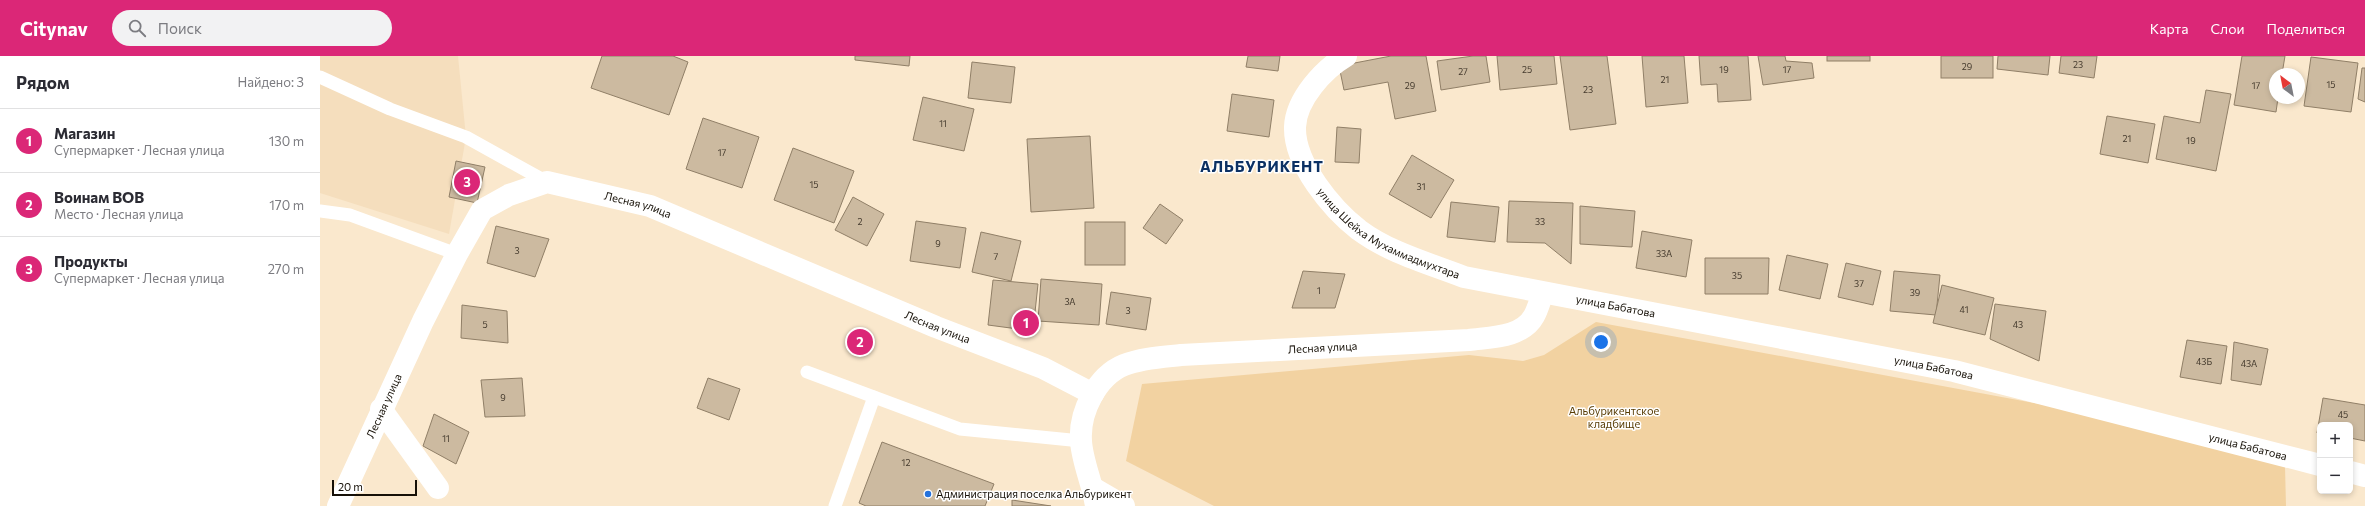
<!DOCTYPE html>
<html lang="ru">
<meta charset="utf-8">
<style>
body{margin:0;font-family:Commissioner,sans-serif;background:#f2f2f3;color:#2b2b33}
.controls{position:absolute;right:12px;bottom:12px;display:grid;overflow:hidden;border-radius:6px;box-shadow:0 2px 6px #0003}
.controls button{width:36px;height:36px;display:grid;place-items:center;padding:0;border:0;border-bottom:1px solid #e1e1e2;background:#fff;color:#2b2b33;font:20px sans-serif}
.compass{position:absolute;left:1949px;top:12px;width:36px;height:36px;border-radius:50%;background:#fff;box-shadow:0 2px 6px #0003;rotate:328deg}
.scale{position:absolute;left:12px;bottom:10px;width:85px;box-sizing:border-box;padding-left:4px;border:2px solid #161007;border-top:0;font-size:11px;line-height:14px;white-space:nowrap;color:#161007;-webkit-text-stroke:3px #fff;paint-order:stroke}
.you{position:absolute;left:1281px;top:286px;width:14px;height:14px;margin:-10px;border:3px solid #fff;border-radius:50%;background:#1a73e8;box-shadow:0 0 0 6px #1a73e833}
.badge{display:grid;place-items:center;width:26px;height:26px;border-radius:50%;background:#db2777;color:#fff;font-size:13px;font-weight:700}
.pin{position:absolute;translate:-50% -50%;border:2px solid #fff;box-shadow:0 1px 4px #0006}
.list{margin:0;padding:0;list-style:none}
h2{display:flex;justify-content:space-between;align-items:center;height:52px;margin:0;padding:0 16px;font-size:17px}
h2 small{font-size:13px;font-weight:400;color:#7c7c81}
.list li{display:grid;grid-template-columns:26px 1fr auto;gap:12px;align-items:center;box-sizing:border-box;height:64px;padding:0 16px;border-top:1px solid #e1e1e2}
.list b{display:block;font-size:15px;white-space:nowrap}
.list p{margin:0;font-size:13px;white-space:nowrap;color:#7c7c81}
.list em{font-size:13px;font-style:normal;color:#7c7c81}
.icon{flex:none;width:22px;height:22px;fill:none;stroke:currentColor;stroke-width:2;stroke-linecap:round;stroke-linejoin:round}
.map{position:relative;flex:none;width:2045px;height:450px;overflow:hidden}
header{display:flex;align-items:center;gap:24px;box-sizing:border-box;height:56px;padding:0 20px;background:#db2777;color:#fff}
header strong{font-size:19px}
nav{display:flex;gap:22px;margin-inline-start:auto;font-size:14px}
.search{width:280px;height:36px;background:#f2f2f3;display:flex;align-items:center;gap:10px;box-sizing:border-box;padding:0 14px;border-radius:22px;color:#7c7c81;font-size:15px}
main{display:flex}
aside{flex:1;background:#fff}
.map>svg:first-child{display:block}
</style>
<header>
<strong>Citynav</strong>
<div class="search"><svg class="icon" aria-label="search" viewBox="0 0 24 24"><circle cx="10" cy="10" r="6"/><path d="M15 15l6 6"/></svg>Поиск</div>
<nav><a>Карта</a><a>Слои</a><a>Поделиться</a></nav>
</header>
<main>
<aside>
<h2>Рядом<small>Найдено: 3</small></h2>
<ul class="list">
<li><span class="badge">1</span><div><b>Магазин</b><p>Супермаркет · Лесная улица</p></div><em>130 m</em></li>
<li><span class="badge">2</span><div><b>Воинам ВОВ</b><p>Место · Лесная улица</p></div><em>170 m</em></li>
<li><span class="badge">3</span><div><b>Продукты</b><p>Супермаркет · Лесная улица</p></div><em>270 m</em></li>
</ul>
</aside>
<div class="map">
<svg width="2045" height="450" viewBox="0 0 2045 450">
<rect width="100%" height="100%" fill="#fae8cd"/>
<polygon fill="#f5debd" points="0,0 138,0 146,81 129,178 0,137"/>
<polygon fill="#f2d2a1" points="1276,266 1774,358 1965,410 1966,450 894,450 806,405 822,328 1149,299 1203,305 1224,299"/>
<g fill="#ccbaa0" stroke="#907f67">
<polygon points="282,0 353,0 368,6 349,59 271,32"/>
<polygon points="535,0 590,0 589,10 535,4"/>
<polygon points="928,0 960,0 958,15 926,11"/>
<polygon points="1071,0 1106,0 1116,55 1075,63 1068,26 1024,34 1019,10"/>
<polygon points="1153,0 1166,0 1170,26 1121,34 1117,5"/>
<polygon points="1177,0 1234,0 1237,28 1180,34"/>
<polygon points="1240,0 1287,0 1296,68 1250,74"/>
<polygon points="1322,0 1364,0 1368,47 1326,51"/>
<polygon points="1379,0 1428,0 1431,44 1398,46 1397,28 1381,29"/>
<polygon points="1438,0 1465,0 1466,5 1492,7 1494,22 1443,29"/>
<rect x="1507" y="0" width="43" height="5"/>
<rect x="1621" y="0" width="52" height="22"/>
<polygon points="1678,0 1730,0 1728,19 1677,13"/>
<polygon points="1741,0 1777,0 1774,22 1739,17"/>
<polygon points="1922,0 1965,0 1962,18 1955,18 1955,42 1958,42 1956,56 1914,49"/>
<polygon points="1991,1 2038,7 2031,56 1984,50"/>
<polygon points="652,6 695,11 691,47 648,42"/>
<polygon points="2042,12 2045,12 2045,46 2038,43"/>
<polygon points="1886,34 1911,38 1896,115 1836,103 1844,60 1880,67"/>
<polygon points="912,38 954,44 949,81 907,75"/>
<polygon points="603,41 654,53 644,95 593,84"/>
<polygon points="1787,60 1835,68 1828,107 1780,98"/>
<polygon points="383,62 439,81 422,132 366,113"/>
<polygon points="1017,71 1041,73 1039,107 1015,106"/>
<polygon points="770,80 774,152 711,156 707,83"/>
<polygon points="473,92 534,115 514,167 454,144"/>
<polygon points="1092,99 1134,124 1111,162 1069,138"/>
<polygon points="136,105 165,111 157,147 129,141"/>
<polygon points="533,141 564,158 547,190 515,174"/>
<polygon points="1189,145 1253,147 1251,208 1225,187 1187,186"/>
<polygon points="1131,146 1179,151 1175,186 1127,181"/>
<polygon points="840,148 863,164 846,188 823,172"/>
<polygon points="1260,150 1315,155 1312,191 1260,188"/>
<polygon points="596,165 646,172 640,212 590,205"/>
<rect x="765" y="166" width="40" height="43"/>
<polygon points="176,170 229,183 215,221 167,207"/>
<polygon points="1322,175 1372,184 1366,221 1316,212"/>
<polygon points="661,176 701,185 691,225 652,216"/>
<polygon points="1467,199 1508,208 1500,243 1459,234"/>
<polygon points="1385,202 1449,202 1448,238 1385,238"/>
<polygon points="1526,207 1561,215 1553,249 1518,241"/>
<polygon points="983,215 1025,218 1015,252 972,252"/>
<polygon points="1574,215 1620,219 1616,259 1570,255"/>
<polygon points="721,223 782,228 779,269 718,265"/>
<polygon points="673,224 718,228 713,275 668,269"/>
<polygon points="1622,229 1674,242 1665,279 1613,267"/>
<polygon points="791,236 831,242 826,274 786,268"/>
<polygon points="1675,248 1726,255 1719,305 1670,283"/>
<polygon points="142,249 187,255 188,287 141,282"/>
<polygon points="1867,284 1907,290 1901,328 1860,321"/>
<polygon points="1914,286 1948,293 1941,329 1911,324"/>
<polygon points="202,322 205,360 165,361 161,324"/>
<polygon points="388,322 420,333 409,364 377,352"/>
<polygon points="2003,342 2045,349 2045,385 2030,382 2030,369 2000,369 2000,377 1997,377"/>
<polygon points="114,358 149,376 136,408 103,390"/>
<polygon points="562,386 674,428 665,450 546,450 539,447"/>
<polygon points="692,444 731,450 692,450"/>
</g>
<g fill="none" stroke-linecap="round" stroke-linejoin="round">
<g stroke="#fff" stroke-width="13">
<polyline points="0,21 70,53 146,81 227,126"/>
<polyline points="0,155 30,159 137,198"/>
<polyline points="487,316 640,373 761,385"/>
<polyline points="515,450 554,341"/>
</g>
<g stroke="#fff" stroke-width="22">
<path id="s1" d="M1026,0C1004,13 976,43 975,71C974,108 1012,153 1039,174C1070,197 1108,207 1144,221L1634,315L2000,409"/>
<polyline points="61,353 118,432"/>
<polyline points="2030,416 2045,420"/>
<polyline points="773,432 804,450"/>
<path id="s2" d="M18,450L103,265L137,198L162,154L189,139L227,126L330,150L616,271L723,312L773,338"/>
<path id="s3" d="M776,450C773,429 762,405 761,385C759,356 777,320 804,309C822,302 843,301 861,299L1149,284C1170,281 1202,282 1214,260C1218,253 1220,244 1223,237"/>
</g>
</g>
<circle fill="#2472dd" stroke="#fff" stroke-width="1.5" cx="608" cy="438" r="4"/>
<g text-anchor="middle" stroke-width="3" stroke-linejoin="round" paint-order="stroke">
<g font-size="9" fill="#443a2d">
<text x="1758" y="12">23</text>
<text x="1647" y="14">29</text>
<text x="1207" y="17">25</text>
<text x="1404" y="17">19</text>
<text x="1467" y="17">17</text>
<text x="1143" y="19">27</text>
<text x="1345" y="27">21</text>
<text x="2011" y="32">15</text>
<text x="1090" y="33">29</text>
<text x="1936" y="33">17</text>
<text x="1268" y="37">23</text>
<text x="623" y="71">11</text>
<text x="1807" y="86">21</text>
<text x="1871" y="88">19</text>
<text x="402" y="100">17</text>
<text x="494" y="132">15</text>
<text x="1101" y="134">31</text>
<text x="540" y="169">2</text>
<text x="1220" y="169">33</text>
<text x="618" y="191">9</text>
<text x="197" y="198">3</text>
<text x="1344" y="201">33А</text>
<text x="676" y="204">7</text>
<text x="1417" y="223">35</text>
<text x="1539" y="231">37</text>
<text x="999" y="238">1</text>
<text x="1595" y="240">39</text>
<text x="750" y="249">3А</text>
<text x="1644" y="257">41</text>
<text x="808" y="258">3</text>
<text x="165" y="272">5</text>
<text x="1698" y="272">43</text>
<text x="1884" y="309">43Б</text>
<text x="1929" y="311">43А</text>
<text x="183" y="345">9</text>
<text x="2023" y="362">45</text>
<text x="126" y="386">11</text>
<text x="586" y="410">12</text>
</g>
<g font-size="11" fill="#161007" stroke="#fff">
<text dy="4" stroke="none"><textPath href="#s2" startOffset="494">Лесная улица</textPath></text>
<text dy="4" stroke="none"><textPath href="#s1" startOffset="242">улица Шейха Мухаммадмухтара</textPath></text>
<text dy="4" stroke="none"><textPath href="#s1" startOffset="485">улица Бабатова</textPath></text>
<text dy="4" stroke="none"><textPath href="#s2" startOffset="818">Лесная улица</textPath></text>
<text dy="4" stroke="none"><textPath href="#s3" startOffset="359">Лесная улица</textPath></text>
<text dy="4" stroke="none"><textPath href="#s1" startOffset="809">улица Бабатова</textPath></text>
<text dy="4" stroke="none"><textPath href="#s2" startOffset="110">Лесная улица</textPath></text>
<text dy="4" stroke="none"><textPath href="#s1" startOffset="1133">улица Бабатова</textPath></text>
</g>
<g font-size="11" fill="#573b03" stroke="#fff">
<text x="1294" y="359">Альбурикентское<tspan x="1294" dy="13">кладбище</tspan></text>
</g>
<g font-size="11" fill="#161007" stroke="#fff" text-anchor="start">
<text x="616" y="442">Администрация поселка Альбурикент</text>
</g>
<g font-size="15" font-weight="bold" letter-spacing="1" fill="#0c3164" stroke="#fff">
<text x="942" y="116">АЛЬБУРИКЕНТ</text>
</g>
</g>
</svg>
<div class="controls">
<button>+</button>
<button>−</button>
</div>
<svg class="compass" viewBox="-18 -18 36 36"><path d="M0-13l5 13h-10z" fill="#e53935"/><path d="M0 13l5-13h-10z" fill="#7c7c81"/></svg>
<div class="scale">20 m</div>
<div class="you"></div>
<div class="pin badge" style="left:706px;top:267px">1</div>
<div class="pin badge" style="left:540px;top:286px">2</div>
<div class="pin badge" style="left:147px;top:126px">3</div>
</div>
</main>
